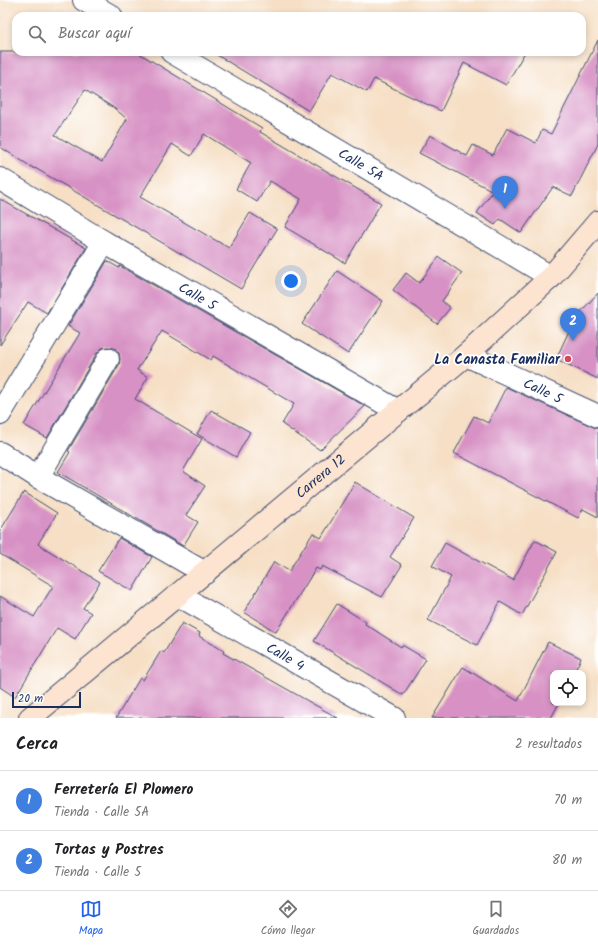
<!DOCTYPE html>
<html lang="es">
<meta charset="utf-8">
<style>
body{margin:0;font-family:Kalam,sans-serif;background:#f2f2f2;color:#202124}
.controls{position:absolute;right:12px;bottom:12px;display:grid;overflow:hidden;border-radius:8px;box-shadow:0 2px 6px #0003}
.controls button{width:36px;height:36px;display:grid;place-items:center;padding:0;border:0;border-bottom:1px solid #e0e0e0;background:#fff;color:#202124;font:20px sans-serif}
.scale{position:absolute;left:12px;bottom:10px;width:69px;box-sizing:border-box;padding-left:4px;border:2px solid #1b2f5e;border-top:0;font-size:11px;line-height:14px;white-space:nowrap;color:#1b2f5e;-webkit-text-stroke:3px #fff;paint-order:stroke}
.you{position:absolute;left:291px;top:281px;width:14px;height:14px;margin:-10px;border:3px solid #fff;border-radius:50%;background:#1a73e8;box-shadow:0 0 0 6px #1a73e833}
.badge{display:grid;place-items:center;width:26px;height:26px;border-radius:50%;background:#2563eb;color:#fff;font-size:13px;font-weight:700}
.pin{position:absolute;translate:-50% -33px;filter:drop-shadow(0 1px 2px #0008)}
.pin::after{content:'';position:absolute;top:21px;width:14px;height:12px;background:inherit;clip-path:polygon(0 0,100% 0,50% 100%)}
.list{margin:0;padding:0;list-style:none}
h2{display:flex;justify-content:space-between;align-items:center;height:52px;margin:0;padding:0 16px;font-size:17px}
h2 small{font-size:13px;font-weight:400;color:#757577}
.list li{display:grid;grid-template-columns:26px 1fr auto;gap:12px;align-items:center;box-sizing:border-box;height:60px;padding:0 16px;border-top:1px solid #e0e0e0}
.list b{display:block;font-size:15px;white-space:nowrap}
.list p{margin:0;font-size:13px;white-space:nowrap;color:#757577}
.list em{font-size:13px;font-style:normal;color:#757577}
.icon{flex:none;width:22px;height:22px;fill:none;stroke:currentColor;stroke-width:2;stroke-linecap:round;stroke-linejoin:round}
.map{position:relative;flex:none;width:598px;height:718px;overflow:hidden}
.search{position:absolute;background:#fff;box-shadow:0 2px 6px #0003;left:12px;right:12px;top:12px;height:44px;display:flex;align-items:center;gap:10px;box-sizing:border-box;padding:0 14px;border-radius:12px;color:#757577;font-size:15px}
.sheet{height:172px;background:#fff}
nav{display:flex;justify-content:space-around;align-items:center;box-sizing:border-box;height:56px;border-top:1px solid #e0e0e0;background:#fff;font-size:11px;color:#757577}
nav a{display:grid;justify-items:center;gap:2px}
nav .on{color:#2563eb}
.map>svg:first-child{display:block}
</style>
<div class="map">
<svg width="598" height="718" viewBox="0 0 598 718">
<rect width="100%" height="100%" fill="#fff"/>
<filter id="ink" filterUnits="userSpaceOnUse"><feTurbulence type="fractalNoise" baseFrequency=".025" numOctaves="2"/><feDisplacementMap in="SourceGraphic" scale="8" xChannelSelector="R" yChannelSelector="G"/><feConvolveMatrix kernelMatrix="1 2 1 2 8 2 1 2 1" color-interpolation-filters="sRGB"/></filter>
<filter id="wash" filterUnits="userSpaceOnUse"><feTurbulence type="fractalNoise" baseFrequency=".012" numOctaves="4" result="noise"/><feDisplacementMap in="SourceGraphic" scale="16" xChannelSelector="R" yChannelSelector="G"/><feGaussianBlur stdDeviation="0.9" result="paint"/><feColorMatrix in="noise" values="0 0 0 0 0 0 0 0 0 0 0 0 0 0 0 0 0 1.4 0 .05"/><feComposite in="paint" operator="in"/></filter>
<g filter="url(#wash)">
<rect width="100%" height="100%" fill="#f6dfc5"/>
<g id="blocks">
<g fill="#d791c4" fill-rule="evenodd">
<polygon points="598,40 598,144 572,196 553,187 521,233 500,219 495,225 477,213 493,191 419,153 430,135 467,156 473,145 493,155 507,128 536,143 542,130 551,134"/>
<path d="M0,52H137L262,128L260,132L381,203L345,263L285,227L301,199L270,181L257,202L236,189L251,163L204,134L191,156L172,144L140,197L229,248L250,213L277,229L241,289L35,168V169L0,147ZM85,90L114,108L127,119L102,162L55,135Z"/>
<polygon points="212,52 525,52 506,85 464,63 441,111 374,79 367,92 332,73 309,111"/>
<polygon points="0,199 86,248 47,313 28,302 0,345"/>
<polygon points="439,257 462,273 442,301 450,308 437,324 393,290 406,273 419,283"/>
<polygon points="107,261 119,268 120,266 365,406 320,450 282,424 294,404 213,356 211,360 162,331 137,370 148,377 135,399 202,439 183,471 205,486 186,515 198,522 183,546 58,472 70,452 68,451 119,365 120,359 119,353 115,348 108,347 102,348 97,353 47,438 24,425 80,333 68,326"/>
<polygon points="337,271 383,301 348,354 302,324"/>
<polygon points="598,293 598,379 556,359 575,318"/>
<polygon points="506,387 598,429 598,517 583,509 578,518 454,453 474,416 488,423"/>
<polygon points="211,410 250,432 236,457 197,434"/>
<polygon points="355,482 414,518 390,557 402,565 382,597 322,566 320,570 316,568 276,632 244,612 274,562 289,571 313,533 321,538"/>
<polygon points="24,492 57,513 38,544 100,582 83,608 91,613 75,639 57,628 15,697 0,687 0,596 34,617 53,586 0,554 0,531"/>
<polygon points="119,538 152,557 132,591 98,571"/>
<polygon points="535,540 557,552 522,615 500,602 477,645 428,620 451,577 432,566 445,543 513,580"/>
<polygon points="337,604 366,622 365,624 401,647 402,645 426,659 403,695 314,641"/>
<polygon points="182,623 200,633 199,636 224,651 223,653 338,718 116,718 140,678 143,680 161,651 164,653"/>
<polygon points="548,642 581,658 574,673 553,673 553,703 559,703 551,718 432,718 463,667 518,701"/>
</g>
</g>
</g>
<g filter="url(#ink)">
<use href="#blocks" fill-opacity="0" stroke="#3c496d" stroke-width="1"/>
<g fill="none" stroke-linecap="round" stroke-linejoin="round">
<g stroke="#3c496d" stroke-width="24">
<g id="minor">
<polyline points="84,0 111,16"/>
<path id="s1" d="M172,52L551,277"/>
<path id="s2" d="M0,179L104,242L398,411"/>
<path id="s3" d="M466,355L598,416"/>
<polyline points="0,414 104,242"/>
<polyline points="0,453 38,477 205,573"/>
<polyline points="38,477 108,359"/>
<path id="s4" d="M178,595L394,718"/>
</g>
</g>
<g stroke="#3c496d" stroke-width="24">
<g id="secondary">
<path id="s5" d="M30,718L398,411L466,355L551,277L598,222"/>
</g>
</g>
<use href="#minor" stroke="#fff" stroke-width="22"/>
<use href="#secondary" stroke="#fde4d1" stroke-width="22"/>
</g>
</g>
<circle fill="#d1495b" stroke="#fff" stroke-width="1.5" cx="568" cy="359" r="4"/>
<g text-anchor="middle" stroke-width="3.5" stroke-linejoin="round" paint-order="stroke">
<g font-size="14" fill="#1b2f5e" stroke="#fff">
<text dy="5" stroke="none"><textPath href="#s1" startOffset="220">Calle 5A</textPath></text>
<text dy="5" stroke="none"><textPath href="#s2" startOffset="230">Calle 5</textPath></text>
<text dy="5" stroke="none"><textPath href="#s3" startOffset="85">Calle 5</textPath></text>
<text dy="5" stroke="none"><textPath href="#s5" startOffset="378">Carrera 12</textPath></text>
<text dy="5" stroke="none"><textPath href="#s4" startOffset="124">Calle 4</textPath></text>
</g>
<g font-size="14" font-weight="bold" fill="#1b2f5e" stroke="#fff" text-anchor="end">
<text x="560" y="364">La Canasta Familiar</text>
</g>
</g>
</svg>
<div class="controls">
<button><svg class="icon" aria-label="locate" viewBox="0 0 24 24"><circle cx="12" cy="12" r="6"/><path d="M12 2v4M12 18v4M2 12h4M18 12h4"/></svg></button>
</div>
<div class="scale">20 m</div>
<div class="you"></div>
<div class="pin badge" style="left:505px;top:209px;background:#3f7fe0">1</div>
<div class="pin badge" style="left:573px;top:341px;background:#3f7fe0">2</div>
<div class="search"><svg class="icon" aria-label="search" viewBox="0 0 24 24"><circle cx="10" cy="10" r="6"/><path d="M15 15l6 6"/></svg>Buscar aquí</div>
</div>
<section class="sheet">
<h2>Cerca<small>2 resultados</small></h2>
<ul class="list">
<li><span class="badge" style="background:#3f7fe0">1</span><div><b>Ferretería El Plomero</b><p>Tienda · Calle 5A</p></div><em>70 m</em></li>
<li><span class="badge" style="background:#3f7fe0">2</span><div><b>Tortas y Postres</b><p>Tienda · Calle 5</p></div><em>80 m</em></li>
</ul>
</section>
<nav>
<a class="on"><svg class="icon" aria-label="map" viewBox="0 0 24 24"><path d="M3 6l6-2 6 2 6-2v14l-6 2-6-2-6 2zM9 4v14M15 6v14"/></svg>Mapa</a>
<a><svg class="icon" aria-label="directions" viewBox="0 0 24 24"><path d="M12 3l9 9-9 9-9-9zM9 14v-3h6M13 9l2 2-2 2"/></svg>Cómo llegar</a>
<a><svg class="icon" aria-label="saved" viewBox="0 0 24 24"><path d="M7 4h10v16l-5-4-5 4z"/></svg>Guardados</a>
</nav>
